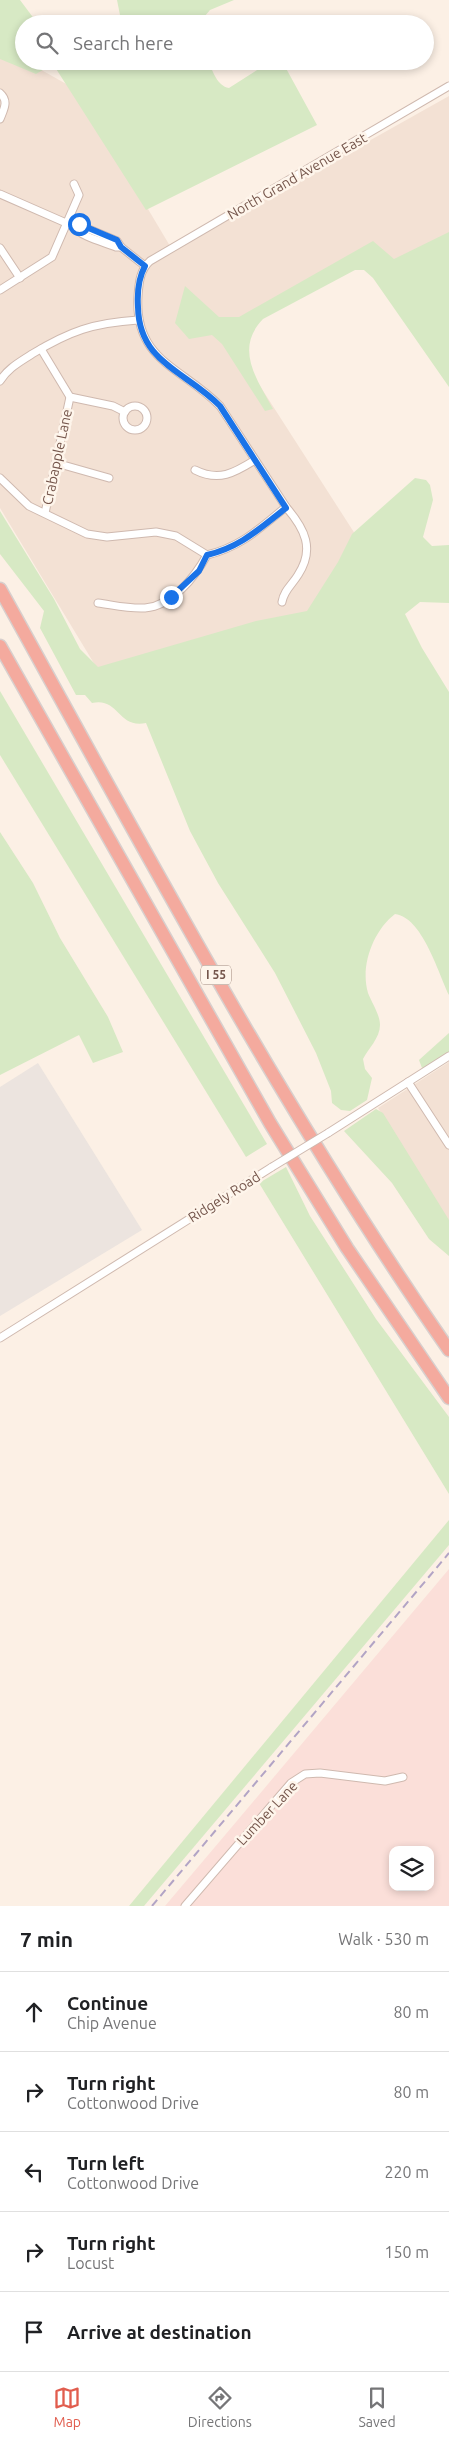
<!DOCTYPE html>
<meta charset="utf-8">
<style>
body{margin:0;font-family:Ubuntu,sans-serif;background:#f6f6f6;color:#202124}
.controls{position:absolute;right:15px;bottom:15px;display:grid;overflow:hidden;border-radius:10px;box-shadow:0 2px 8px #0003}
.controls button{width:45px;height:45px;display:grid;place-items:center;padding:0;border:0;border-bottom:1px solid #e0e0e0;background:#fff;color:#202124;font:25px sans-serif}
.stop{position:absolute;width:15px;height:15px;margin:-11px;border:4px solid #1a73e8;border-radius:50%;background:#fff}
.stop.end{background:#1a73e8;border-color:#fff;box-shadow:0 1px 5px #0008}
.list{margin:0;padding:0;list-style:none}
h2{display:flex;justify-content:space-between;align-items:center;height:65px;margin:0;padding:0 20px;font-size:21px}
h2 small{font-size:16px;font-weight:400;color:#757577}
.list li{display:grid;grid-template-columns:32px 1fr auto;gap:15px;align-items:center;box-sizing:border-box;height:80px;padding:0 20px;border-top:1px solid #e0e0e0}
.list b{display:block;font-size:19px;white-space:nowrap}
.list p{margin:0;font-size:16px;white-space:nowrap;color:#757577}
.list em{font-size:16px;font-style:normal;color:#757577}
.icon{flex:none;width:28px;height:28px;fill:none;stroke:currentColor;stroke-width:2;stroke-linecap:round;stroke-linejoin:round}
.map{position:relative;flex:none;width:449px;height:1906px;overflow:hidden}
.search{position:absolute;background:#fff;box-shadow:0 2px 8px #0003;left:15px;right:15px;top:15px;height:55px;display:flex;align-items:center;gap:12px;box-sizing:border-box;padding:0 18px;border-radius:28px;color:#757577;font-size:19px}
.sheet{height:465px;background:#fff}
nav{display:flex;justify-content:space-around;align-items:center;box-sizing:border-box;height:70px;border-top:1px solid #e0e0e0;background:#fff;font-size:14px;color:#757577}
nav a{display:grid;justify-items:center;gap:2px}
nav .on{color:#e15d4e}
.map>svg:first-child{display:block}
</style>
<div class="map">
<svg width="449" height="1906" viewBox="0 0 449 1906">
<rect width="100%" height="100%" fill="#fcf0e5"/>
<g fill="#f3e1d4">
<polygon points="0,53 36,67 77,90 173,251 449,96 449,260 397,274 375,246 222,327 357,537 309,618 101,675 0,508"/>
<polygon points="449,1062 449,1221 378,1108"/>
</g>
<path fill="#fbdfd9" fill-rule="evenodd" d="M449,1569V1906H165L231,1828ZM393,1850H430V1887H393Z"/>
<polygon fill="#ece4df" points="38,1063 142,1230 0,1316 0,1087"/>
<g fill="#d7e9c4">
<path d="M0,0H20L38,24H24V61H208C213,71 217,86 229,88L271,61H282L317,125L146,210L53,64L36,74L0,59Z"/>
<polygon points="117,0 234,0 210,10 198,24 119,24 120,15"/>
<path d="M449,232V387L373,278L364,270H355L263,319C234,349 257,379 273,409L265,411L222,344L212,335L189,339L175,323L185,286L219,317H239L373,241L394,259Z"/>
<path d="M415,478L426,480L430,485L433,500L423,537L432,546L449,545V603L420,602L405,614L422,648L449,692V995C438,972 422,917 395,914C373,931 360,966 368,993C372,1003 380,1015 380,1025C380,1038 368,1049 363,1059L365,1069L372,1078L367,1100L350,1111L341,1110L332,1103L331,1091L316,1053L275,973L218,883L190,831L146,723C118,729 119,697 92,703L85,695H76L40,628L44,611L0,554V511L54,599L80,649L98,667L256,621L307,611L338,562L352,534Z"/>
<polygon points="0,691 267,1144 246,1157 0,755"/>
<polygon points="0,832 33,883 60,938 108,1017 123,1052 93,1063 79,1035 0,1075"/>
<polygon points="449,1033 449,1053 427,1067 422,1068 419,1060"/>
<polygon points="376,1109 383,1113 449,1220 449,1274 449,1256 429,1239 392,1183 344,1131"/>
<polygon points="286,1167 310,1216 376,1319 449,1417 449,1494 259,1183"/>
<polygon points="449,1520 449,1545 144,1906 129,1906"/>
</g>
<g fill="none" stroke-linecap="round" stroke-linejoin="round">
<g stroke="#cfb9af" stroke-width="9">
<g id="minor">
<path d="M0,93C9,101 4,109 0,119"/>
<path d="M0,194L73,226C81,237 104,242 116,247H121"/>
<polyline points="74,226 79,225 117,241 121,247 145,266"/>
<polyline points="0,248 20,278"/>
<polyline points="0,290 52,257 79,195 74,184"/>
<polyline points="41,349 70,397 45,513"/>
<path d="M0,381C8,368 20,362 32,354C70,331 93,323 138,320"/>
<polyline points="70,397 113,406 125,412"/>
<circle cx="135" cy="418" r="12"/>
<polyline points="56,463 109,478"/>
<path d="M195,470C219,482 234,473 255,460"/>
<polyline points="0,478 29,506 87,534 107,537 156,532 176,536 207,555"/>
<path d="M282,602C284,590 292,585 298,575C315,549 305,529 286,507L220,406C182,367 134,361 138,296C139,282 140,270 150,261L449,86"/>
<path d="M98,603C113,605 129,609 145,608C172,606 195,577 207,555C241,547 260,528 286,507"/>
<polyline points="408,1082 449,1145"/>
<polyline points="328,1133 449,1056"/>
<polyline points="0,1338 272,1167"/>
<polyline points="185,1906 291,1783 305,1774 320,1773 385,1781 403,1777"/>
</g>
</g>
<g stroke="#d8cfcd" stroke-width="15">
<g id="motorway">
<path d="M0,589C143,847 281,1108 449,1350"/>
<polyline points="0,646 270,1123 347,1248 449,1398"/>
</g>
</g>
<use href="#minor" stroke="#fff" stroke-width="7"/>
<use href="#motorway" stroke="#f4aa9e" stroke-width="12"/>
<polyline stroke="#b2a4c5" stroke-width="2" stroke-dasharray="8 5" stroke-linecap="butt" points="152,1906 449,1553"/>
<g stroke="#cfb9af" stroke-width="9" stroke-linecap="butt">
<polyline id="minor-bridge" points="272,1167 328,1133"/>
</g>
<use href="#minor-bridge" stroke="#fff" stroke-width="7"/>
</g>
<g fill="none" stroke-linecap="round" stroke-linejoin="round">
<path stroke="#1a73e8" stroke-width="6" d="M79,224L117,240L121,247L145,266C138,279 137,292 138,307C139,363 186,371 220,406L286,508C260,528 241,547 207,555L199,571L171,597"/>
</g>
<g text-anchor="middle" stroke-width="5" stroke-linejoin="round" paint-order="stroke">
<rect fill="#fef5eb" stroke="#9d857b" stroke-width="1" x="201" y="965.5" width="30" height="19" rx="4"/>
<g font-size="12" font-weight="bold" fill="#74554b">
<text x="216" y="979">I 55</text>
</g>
<g font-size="14" fill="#74554b" stroke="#fef5eb">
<text transform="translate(297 176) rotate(-30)" y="5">North Grand Avenue East</text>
<text transform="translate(57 457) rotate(-78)" y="5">Crabapple Lane</text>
<text transform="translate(224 1197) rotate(-32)" y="5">Ridgely Road</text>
<text transform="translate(267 1813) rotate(-47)" y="5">Lumber Lane</text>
</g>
</g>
</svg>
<div class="controls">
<button><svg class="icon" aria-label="layers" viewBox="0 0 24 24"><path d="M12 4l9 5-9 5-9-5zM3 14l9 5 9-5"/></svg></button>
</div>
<div class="stop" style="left:79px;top:224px"></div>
<div class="stop end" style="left:171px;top:597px"></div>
<div class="search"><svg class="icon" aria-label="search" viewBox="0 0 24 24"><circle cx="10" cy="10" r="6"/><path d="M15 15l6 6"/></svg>Search here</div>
</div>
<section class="sheet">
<h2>7 min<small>Walk · 530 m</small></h2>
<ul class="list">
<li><svg class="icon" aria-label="ahead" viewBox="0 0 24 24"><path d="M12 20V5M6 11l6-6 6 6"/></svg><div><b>Continue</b><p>Chip Avenue</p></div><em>80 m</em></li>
<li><svg class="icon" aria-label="right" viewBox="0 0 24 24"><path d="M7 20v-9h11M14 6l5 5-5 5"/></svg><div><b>Turn right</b><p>Cottonwood Drive</p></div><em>80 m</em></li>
<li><svg class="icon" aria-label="left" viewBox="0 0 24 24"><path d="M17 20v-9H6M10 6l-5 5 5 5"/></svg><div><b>Turn left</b><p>Cottonwood Drive</p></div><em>220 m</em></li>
<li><svg class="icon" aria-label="right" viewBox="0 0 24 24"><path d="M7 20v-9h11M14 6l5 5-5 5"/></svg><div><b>Turn right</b><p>Locust</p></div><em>150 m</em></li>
<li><svg class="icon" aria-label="arrive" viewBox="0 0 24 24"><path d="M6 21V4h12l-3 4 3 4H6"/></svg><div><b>Arrive at destination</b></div></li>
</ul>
</section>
<nav>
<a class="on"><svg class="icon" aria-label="map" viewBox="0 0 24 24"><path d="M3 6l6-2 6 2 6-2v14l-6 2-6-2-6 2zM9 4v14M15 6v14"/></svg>Map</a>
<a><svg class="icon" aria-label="directions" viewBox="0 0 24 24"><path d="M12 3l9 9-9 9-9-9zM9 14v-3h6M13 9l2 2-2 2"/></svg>Directions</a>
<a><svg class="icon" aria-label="saved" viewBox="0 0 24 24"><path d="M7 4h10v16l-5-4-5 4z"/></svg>Saved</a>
</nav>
